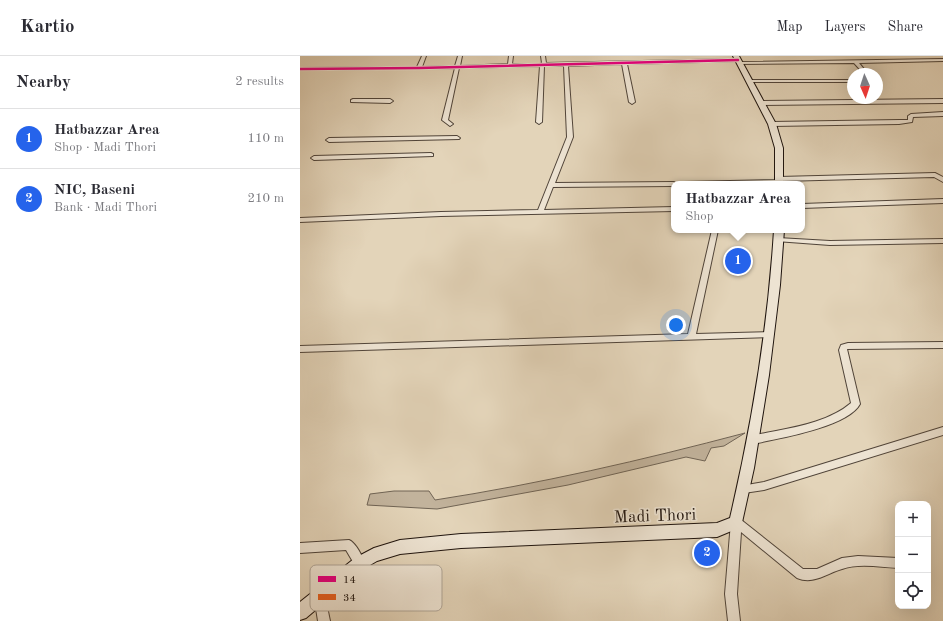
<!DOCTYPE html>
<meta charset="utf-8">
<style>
body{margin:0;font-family:"Old Standard TT",serif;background:#f7f7f7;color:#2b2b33}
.controls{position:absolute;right:12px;bottom:12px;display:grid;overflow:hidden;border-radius:8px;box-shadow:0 4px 16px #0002}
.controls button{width:36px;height:36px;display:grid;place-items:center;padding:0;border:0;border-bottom:1px solid #e1e1e2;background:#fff;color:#2b2b33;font:20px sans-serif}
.compass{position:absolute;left:547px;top:12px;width:36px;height:36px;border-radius:50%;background:#fff;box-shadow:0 4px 16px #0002;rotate:177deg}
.you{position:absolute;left:376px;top:269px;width:14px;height:14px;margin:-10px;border:3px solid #fff;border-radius:50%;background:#1a73e8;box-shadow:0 0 0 6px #1a73e833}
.badge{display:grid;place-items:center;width:26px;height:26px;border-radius:50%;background:#2563eb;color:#fff;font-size:13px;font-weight:700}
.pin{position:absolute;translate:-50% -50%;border:2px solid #fff;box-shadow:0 1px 4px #0006}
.popup{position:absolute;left:371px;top:125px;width:134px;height:52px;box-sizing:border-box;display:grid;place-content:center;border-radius:8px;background:#fff;filter:drop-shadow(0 1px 3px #0005);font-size:13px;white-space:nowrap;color:#7c7c81}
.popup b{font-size:15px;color:#2b2b33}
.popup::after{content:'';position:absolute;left:50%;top:100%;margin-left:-8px;border:8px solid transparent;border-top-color:#fff}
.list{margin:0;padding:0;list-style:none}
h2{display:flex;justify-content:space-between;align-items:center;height:52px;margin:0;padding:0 16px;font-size:17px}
h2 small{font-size:13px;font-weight:400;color:#7c7c81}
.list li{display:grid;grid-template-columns:26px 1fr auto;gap:12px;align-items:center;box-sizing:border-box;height:60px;padding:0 16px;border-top:1px solid #e1e1e2}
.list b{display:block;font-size:15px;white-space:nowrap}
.list p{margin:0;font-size:13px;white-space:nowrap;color:#7c7c81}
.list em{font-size:13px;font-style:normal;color:#7c7c81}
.icon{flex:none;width:22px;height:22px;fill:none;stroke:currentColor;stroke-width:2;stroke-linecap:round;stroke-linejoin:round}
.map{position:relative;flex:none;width:643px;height:565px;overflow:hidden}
header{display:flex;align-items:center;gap:24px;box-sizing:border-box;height:56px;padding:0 20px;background:#fff;border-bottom:1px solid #e1e1e2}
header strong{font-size:19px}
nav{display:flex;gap:22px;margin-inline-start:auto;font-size:14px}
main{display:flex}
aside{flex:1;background:#fff}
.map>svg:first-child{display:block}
</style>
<header>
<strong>Kartio</strong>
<nav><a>Map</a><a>Layers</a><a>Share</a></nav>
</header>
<main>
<aside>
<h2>Nearby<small>2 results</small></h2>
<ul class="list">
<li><span class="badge">1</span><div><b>Hatbazzar Area</b><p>Shop · Madi Thori</p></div><em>110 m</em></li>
<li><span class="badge">2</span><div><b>NIC, Baseni</b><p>Bank · Madi Thori</p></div><em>210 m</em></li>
</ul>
</aside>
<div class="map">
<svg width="643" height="565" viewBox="0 0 643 565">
<rect width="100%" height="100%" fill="#e3d4b9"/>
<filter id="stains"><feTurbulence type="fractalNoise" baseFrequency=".005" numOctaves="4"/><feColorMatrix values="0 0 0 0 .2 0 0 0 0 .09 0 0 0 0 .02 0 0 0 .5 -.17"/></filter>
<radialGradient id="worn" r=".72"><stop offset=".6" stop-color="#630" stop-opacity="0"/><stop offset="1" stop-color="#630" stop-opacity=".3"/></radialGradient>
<path fill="#c2b39c" stroke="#706455" d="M445,377L424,390L411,392L405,405L386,401L268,429L137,453L67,449L70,438L94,435H129L135,444C239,428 343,404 445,377Z"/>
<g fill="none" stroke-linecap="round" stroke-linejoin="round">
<g stroke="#504439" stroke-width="2">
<g id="street">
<polygon points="122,0 126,0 122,11 155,10 158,0 162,0 160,10 208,8 209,0 213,0 212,8 240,8 242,7 241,0 245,0 246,7 438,3 440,4 438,5 327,8 335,46 332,48 329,46 322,8 268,10 273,81 255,127 374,126 377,128 374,128 374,130 253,131 244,154 374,151 374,155 141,160 0,166 0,162 141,156 238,154 267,81 264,10 244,10 242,66 239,68 236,66 240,10 159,12 148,64 153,68 150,70 142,64 155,12 0,14 0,12 117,11"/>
<polygon points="643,3 643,5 559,7 568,18 564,18 554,7 439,8 437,7 439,6"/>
<polygon points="447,24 553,24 553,26 449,26 447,25"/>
<polygon points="53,43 90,43 93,45 90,47 51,46 51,44"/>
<polygon points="643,43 643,47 461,49 458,47 461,45"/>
<polygon points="643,56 643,60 613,61 612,66 599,68 472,70 469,68 472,66 599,64 608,64 608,60 611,58"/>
<polygon points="157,80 160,82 159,83 29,86 26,84 29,82"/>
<polygon points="131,97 133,98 133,100 14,104 11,102 14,100"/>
<polygon points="635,117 643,121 643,126 634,121 481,125 481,127 479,128 381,128 384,126 477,124 477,122 479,121"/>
<polygon points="643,143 643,147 502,152 502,148"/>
<polygon points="412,174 418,174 396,278 469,276 472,277 473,279 472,281 0,296 0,290 388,278"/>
<polygon points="478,182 530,185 643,183 643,187 530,189 476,185 475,184"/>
<path d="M643,286V292L547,293L560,348C548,371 477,383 452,388L449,387L447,384L449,381C457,378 467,377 476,375C502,370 531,364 551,347L539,294L541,289L548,287Z"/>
<polygon points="643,371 643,379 464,434 444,437 441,436 439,433 441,430 464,426"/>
<path d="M436,461L440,463L503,513H517L542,502L558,500L598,502V512C580,511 559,507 542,513C527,517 514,529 497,522L441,476L437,538L440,565H428L425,538L431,466L432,463Z"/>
<path d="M49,484C56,487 62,500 65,507L64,511L60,512L56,511L46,494L0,497V487Z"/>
<polygon points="20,534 24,536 30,565 18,565 14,540 16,536"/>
</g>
</g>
<g stroke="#1f140e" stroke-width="2">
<g id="secondary">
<polygon points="433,0 439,0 476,68 483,92 483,128 475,128 475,92 468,68"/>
<path d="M474,174H484L480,229L469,319L454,412L441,471L417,481L161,492L100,498L77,505L65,512L6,562L0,564V546L55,502L74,492L100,484L161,478L417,467L430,462C452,368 468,271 474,174Z"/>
</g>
</g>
<use href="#street" fill="#ede3d2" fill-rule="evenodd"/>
<use href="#secondary" fill="#ede3d2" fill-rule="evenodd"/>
<g stroke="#ede3d2" stroke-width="4.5">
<polyline id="bus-1" points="0,13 119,12 438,4"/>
</g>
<use href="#bus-1" stroke="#e5007d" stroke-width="2.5"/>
</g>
<g text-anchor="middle" stroke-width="3.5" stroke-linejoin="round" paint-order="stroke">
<g font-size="17" fill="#1f140e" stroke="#ede3d2">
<text transform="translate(355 459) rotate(-2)" y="6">Madi Thori</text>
</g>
</g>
<rect x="10" y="509" width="132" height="46" rx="6" fill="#ede3d2" stroke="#afa597" stroke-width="1"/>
<rect x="18" y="520" width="18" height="6" fill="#e5007d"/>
<rect x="18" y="538" width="18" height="6" fill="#e76121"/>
<g font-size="11" fill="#1f140e">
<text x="43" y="527">14</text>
<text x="43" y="545">34</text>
</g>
<rect width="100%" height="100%" filter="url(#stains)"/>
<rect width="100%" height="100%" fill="url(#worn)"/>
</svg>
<div class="controls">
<button>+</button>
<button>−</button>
<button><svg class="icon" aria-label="locate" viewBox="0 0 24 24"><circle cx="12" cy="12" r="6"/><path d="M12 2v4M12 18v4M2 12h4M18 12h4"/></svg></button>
</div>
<svg class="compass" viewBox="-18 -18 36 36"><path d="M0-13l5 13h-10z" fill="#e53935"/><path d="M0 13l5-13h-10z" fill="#7c7c81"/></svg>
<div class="you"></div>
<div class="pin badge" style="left:438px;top:205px">1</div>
<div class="popup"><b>Hatbazzar Area</b>Shop</div>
<div class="pin badge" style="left:407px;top:497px">2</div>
</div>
</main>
